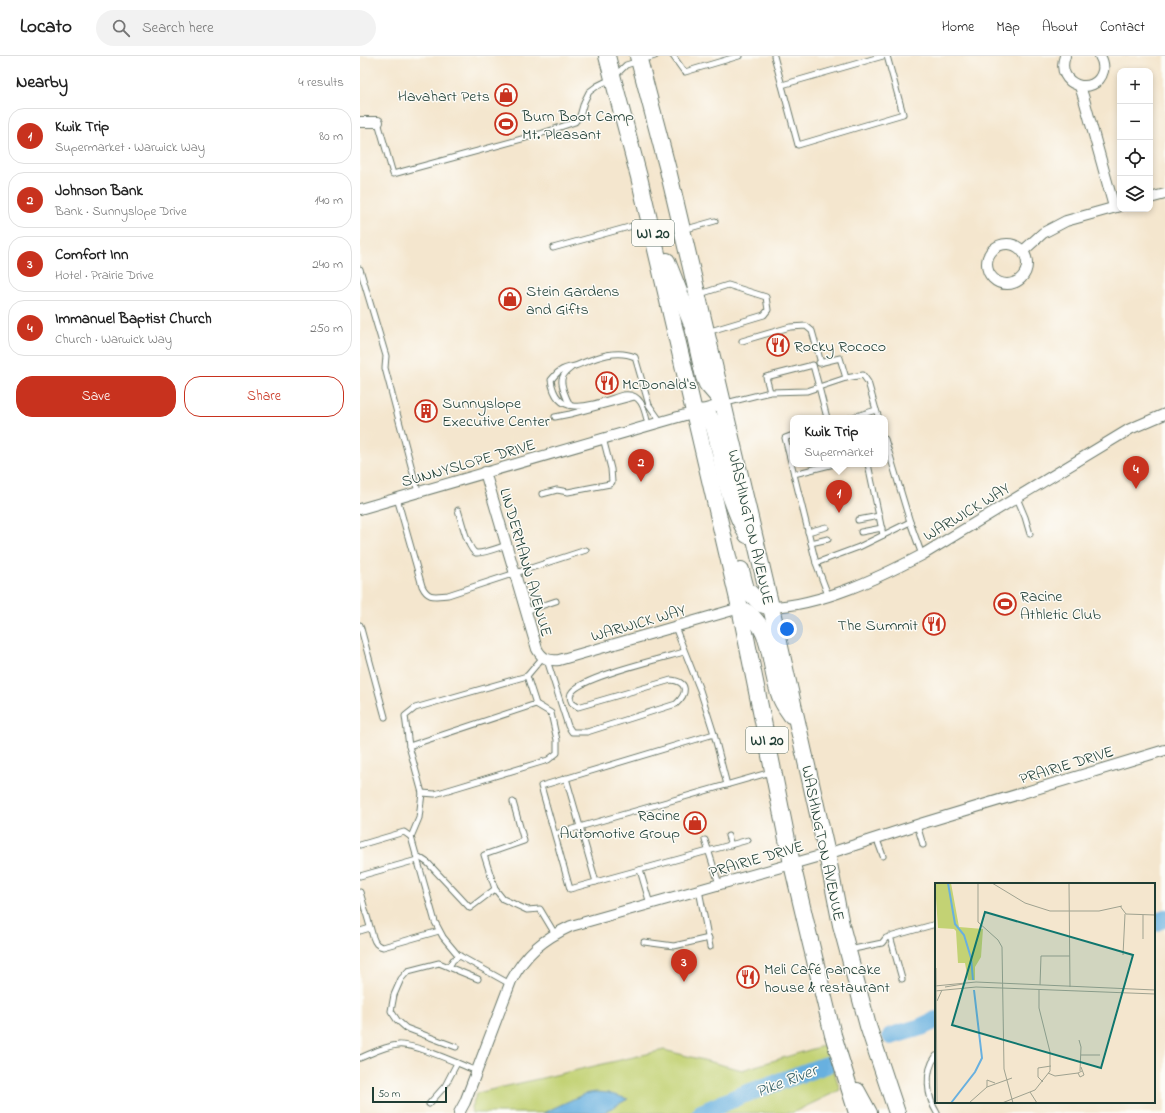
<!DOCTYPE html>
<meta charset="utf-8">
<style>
body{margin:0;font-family:"Indie Flower",sans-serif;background:#f2f2f2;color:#222}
.controls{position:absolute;right:12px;top:12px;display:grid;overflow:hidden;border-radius:8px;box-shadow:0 2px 6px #0003}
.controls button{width:36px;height:36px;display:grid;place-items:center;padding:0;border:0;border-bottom:1px solid #e0e0e0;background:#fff;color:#222;font:20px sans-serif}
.scale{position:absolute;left:12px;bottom:10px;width:75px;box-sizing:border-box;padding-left:4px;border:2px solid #1f3d34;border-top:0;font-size:11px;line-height:14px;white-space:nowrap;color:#1f3d34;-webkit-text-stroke:3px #fdfcf7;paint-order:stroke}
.you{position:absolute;left:427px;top:573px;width:14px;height:14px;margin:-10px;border:3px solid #fff;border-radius:50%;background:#1a73e8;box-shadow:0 0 0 6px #1a73e833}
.badge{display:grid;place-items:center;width:26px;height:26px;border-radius:50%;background:#c8321e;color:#fff;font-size:13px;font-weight:700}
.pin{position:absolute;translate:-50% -33px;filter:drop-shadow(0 1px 2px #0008)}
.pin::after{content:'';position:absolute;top:21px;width:14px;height:12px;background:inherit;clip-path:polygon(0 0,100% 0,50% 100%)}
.popup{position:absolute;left:430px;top:359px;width:98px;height:52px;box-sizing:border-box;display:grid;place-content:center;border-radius:8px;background:#fff;filter:drop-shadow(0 1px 3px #0005);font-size:13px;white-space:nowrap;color:#767676}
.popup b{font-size:15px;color:#222}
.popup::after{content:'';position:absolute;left:50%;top:100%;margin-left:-8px;border:8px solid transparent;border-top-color:#fff}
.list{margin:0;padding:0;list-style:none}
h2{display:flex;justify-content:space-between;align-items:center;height:52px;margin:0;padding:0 16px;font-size:17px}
h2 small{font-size:13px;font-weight:400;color:#767676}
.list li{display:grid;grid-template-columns:26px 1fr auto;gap:12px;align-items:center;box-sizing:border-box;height:56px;margin:0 8px 8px;padding:0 8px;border:1px solid #e0e0e0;border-radius:16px}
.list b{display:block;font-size:15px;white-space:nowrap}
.list p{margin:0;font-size:13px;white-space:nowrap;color:#767676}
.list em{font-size:13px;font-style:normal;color:#767676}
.actions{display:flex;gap:8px;padding:12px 16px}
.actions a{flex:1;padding:9px 0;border:1px solid #c8321e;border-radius:16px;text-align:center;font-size:14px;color:#c8321e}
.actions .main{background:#c8321e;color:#fff}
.icon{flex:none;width:22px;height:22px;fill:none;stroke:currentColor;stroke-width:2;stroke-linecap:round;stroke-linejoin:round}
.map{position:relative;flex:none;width:805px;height:1057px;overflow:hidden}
header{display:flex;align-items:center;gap:24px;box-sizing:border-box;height:56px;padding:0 20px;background:#fff;border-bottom:1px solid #e0e0e0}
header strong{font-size:19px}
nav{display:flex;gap:22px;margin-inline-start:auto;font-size:14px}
.search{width:280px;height:36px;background:#f2f2f2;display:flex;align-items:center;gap:10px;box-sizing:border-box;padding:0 14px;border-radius:22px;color:#767676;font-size:15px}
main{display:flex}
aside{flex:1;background:#fff}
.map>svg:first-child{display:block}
</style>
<header>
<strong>Locato</strong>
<div class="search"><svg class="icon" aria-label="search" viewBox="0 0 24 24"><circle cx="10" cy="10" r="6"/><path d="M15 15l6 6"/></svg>Search here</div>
<nav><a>Home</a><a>Map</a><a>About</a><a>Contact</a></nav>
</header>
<main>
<aside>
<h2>Nearby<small>4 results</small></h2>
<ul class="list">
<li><span class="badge">1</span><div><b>Kwik Trip</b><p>Supermarket · Warwick Way</p></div><em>80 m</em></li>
<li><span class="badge">2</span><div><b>Johnson Bank</b><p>Bank · Sunnyslope Drive</p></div><em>140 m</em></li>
<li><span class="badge">3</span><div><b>Comfort Inn</b><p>Hotel · Prairie Drive</p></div><em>240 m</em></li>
<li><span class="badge">4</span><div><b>Immanuel Baptist Church</b><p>Church · Warwick Way</p></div><em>250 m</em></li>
</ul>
<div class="actions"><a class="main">Save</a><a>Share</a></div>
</aside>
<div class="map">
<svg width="805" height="1057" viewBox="0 0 805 1057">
<rect width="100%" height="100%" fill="#fdfcf7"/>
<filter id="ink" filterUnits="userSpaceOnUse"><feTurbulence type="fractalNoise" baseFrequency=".025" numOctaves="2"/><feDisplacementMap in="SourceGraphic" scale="8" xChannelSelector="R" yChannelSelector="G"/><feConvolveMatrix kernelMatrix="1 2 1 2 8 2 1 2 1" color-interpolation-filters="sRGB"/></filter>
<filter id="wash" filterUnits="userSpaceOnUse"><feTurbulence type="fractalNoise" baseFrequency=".012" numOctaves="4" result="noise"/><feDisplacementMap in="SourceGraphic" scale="16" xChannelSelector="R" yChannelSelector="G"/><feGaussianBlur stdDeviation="0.9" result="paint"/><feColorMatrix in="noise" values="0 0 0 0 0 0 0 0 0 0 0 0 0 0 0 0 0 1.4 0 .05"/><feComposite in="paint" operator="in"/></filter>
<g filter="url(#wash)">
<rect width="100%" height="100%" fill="#f4e6ce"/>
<polygon fill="#c3d274" stroke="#718854" points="466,989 480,1034 432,1057 112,1057 111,1051 117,1037 304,994 382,1014"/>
<polygon fill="#68b0df" stroke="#44768a" points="236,1036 248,1037 268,1043 243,1057 183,1057 224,1038"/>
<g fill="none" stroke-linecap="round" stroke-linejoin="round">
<g stroke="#68b0df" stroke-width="18">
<polyline points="794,867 805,862"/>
<polyline points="531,980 561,971 576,964"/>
<polyline points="341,1057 382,1039 466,1009"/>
</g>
</g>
</g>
<g filter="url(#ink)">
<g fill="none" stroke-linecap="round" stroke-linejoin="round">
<g stroke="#6a786a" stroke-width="7">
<g id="service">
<polyline points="313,0 323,14 325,16 379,0"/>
<polyline points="414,0 438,89 543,58 527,0"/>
<polyline points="422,29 523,0"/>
<polyline points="18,66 33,118 180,78 215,66 220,60 224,46 229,36 237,30 253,22 266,9 295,0"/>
<polyline points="323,174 355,165"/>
<polyline points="193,192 287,166"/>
<polyline points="0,213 26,300 25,312 58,436"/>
<polyline points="340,238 368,229 406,241 408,254 404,259 347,276"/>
<polyline points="382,285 430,271 446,270 452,275 461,307"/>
<polyline points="459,307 480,302 486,322"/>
<polyline points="366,347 410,336 447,335 459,331 453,309 406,321 410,336"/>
<path d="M210,349C206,342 201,330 202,323C203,318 207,315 211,312"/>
<polyline points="195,361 210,358 274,341"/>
<polyline points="467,362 459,331 486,322 503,319 508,326 516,354"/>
<polyline points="490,362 516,354 519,362"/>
<path d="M288,369C285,355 282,336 263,339C236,347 197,366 191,324C194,321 196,317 200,315C204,312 210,311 215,310C233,303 255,292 275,301L289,349L301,366"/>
<polyline points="433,379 425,382 456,507"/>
<polyline points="525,383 550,466"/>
<polyline points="508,408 523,479"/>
<polyline points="434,418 474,408"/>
<polyline points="182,438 197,434 208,436 250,428 252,426 251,413 243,382"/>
<path d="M37,442L62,530C68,543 75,540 88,539L226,494"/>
<polyline points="657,442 665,461 670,478"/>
<path d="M98,454C101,462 108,495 116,497C123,498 140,491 147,489"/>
<polyline points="498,464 519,460"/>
<polyline points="448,476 466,471"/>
<polyline points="501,476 522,472"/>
<polyline points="451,487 468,483"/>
<polyline points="468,539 456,507 499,491 550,466 562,499"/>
<polyline points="166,555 196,545"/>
<polyline points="0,569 25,661"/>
<polyline points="315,571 340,634 354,678"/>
<path d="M187,604L208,670L212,676H227L316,648C327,638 329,626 311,624L218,651L212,647C210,643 209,639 212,636C222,621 303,602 324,596"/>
<polyline points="49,690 176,648"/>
<polyline points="206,722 236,826"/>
<polyline points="367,729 354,678 181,730 210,833 388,784"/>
<polyline points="62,737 75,738 188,704 197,697 197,684 191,657 176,648 167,620"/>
<polyline points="153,746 164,785 124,799 135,833 143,843 167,854 180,853 195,878"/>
<polyline points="557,769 563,789"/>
<polyline points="195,778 411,716"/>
<polyline points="368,780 371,789"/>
<polyline points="51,781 59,762 62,737 49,690 45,660 55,652 167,620 183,601"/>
<polyline points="516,781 523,800"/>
<polyline points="345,784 359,828"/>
<polyline points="0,789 44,776 51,781 75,866 83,881 98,899 150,928"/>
<polyline points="56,799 68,807 110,852 135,833"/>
<polyline points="280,814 290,848"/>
<polyline points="0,820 57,804"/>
<polyline points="339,834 350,891"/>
<path d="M0,836L13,881C15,887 17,890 23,891L79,875"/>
<polyline points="0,875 10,872"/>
<polyline points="530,880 542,923"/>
<polyline points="284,886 314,890 349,882"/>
<polyline points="489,894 522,887 526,882 576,868"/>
<polyline points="89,911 93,904 100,900"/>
<polyline points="96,991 46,972 37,964 31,955 34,939 41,923 48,915 79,907 118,923"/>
<path d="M576,1000C564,1016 567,1041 577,1057"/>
<path d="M0,1002C12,997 25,990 38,989C54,987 99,1008 117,1015"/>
<polyline points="69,1048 85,1030 97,1007"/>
</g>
</g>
<g stroke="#6a786a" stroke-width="12">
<g id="minor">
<path d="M705,0C694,30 736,42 743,15C744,10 743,5 740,0"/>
<polyline points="720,30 724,43 754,151"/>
<polyline points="0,66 18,66"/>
<polyline points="790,142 805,138"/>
<circle cx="647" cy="208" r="20"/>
<polyline points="663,195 683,177 706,165 760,150"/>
<path d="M125,416L177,593C182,603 189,605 199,604L380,552"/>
<polyline points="0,453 363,348"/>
<path d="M411,551C462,549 518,522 562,499L770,373L805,358"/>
<path d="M99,1057L105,1046L151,925C166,897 183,883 211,870L467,798L560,768L805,694"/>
</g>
</g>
<g stroke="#6a786a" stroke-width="18">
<g id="primary">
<polyline points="247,0 279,121 380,552 432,808 448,876 473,979 497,1057"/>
<polyline points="278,0 308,114 411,551 467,798 481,869 508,970 537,1057"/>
<polyline points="307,205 333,271 344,321 347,328 360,343"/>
<path d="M335,356L347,357C357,367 361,406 365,422C370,441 378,462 387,479"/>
<polyline points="381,514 386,533 401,548 411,551"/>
<path d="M380,552C416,571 407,608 420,640C422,647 427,653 431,659"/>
<polyline points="497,1035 509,1057"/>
</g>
</g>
<use href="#service" stroke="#fff" stroke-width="5"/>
<use href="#minor" stroke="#fff" stroke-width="10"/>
<use href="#primary" stroke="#fff" stroke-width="16"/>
</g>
</g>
<defs>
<g id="shop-ring" transform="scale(1.15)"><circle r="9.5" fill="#fdfcf7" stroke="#c8321e" stroke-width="1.5"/><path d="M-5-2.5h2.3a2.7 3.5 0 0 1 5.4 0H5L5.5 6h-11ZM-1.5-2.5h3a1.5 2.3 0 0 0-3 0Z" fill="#c8321e"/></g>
<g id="stadium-ring" transform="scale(1.15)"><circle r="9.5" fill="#fdfcf7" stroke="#c8321e" stroke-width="1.5"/><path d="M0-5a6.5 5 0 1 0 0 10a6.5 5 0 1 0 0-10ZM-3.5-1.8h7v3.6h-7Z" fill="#c8321e"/></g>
<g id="restaurant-ring" transform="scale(1.15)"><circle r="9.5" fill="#fdfcf7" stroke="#c8321e" stroke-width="1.5"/><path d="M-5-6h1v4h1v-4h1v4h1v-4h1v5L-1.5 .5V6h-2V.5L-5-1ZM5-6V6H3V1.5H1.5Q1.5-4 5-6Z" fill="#c8321e"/></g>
<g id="building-ring" transform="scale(1.15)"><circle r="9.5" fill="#fdfcf7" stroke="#c8321e" stroke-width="1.5"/><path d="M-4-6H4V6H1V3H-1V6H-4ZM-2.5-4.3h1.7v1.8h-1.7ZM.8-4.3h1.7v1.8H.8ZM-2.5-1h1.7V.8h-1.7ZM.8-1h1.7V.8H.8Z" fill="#c8321e"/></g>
</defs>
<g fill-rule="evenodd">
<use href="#shop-ring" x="146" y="39"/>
<use href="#stadium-ring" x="146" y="68"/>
<use href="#shop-ring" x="150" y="243"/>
<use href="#restaurant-ring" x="418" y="289"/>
<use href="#restaurant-ring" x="247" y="327"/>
<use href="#building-ring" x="66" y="355"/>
<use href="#stadium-ring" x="645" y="548"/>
<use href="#restaurant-ring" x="574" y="568"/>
<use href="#shop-ring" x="335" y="767"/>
<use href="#restaurant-ring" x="388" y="921"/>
</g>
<g text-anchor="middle" stroke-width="3" stroke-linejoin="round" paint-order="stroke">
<g fill="#fdfcf7" stroke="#62766e" stroke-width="1">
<rect x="272" y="164" width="42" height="26" rx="3"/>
<rect x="386" y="671" width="42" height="26" rx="3"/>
</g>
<g font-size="15" font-weight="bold" fill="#1f3d34">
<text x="293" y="182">WI 20</text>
<text x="407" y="689">WI 20</text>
</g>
<g font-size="16" fill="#1f3d34" stroke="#fdfcf7" text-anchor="start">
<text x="130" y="45" text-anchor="end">Havahart Pets</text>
<text x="162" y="65">Burn Boot Camp<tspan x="162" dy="18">Mt. Pleasant</tspan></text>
<text x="166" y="240">Stein Gardens<tspan x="166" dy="18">and Gifts</tspan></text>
<text x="434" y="295">Rocky Rococo</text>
<text x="262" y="333">McDonald's</text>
<text x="82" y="352">Sunnyslope<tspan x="82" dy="18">Executive Center</tspan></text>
<text x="660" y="545">Racine<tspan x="660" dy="18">Athletic Club</tspan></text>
<text x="558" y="574" text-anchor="end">The Summit</text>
<text x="320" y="764" text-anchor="end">Racine<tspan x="320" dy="18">Automotive Group</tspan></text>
<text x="404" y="918">Meli Café pancake<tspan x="404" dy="18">house &amp; restaurant</tspan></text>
</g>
<g font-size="16" fill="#1f3d34" stroke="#fdfcf7">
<text transform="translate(108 406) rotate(-16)" y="6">SUNNYSLOPE DRIVE</text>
<text transform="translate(606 455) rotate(-31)" y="6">WARWICK WAY</text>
<text transform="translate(392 471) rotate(77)" y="6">WASHINGTON AVENUE</text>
<text transform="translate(167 506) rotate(74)" y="6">LINDERMANN AVENUE</text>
<text transform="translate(278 566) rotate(-16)" y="6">WARWICK WAY</text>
<text transform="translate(706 708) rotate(-17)" y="6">PRAIRIE DRIVE</text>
<text transform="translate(464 787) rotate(78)" y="6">WASHINGTON AVENUE</text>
<text transform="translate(396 802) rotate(-16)" y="6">PRAIRIE DRIVE</text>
</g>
<g font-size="17" font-style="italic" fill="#356067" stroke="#fdfcf7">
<text transform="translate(426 1024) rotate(-21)" y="6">Pike River</text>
</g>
</g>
<g transform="translate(575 827)">
<rect width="220" height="220" fill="#f4e6ce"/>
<path d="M0,0H16L24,44L48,46L46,74L40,84V97H33L30,80H23L21,48L19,46L3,45Z" fill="#c3d274"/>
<path fill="none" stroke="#68b0df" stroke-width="2" d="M13,0L20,41L29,52L36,75L38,97M16,220L40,189L47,175L39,107"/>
<path fill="none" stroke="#9fa290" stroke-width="1" d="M43,0V39L63,57L67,64L69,186L78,220M57,0L90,20L115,28H164L187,23M134,0L135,104M185,23L191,31L220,32M0,25V90M208,56V32M188,72L190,31M1,85L2,220M105,102L106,73H135M0,103L41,99L220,107M10,104L28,101M0,108L41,104L220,111M2,118L7,107M144,157L146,164L145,188M146,172H165M146,184L149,192L145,194L143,190L147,188M113,190L120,193L143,190M108,199L103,194V185L116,183M52,204V197L60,200M95,209L102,220M34,220L52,204L77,195M67,220L100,207L115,188V169L104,125V107"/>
<path fill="#0f766e" fill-opacity="0.15" stroke="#0f766e" stroke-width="2" d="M50,29L198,72L166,185L17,142Z"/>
<rect width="220" height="220" fill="none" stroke="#1f3d34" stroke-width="2"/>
</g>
</svg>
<div class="controls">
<button>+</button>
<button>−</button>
<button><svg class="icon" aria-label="locate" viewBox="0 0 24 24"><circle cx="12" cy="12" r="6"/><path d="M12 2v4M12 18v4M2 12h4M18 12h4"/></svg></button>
<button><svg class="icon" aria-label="layers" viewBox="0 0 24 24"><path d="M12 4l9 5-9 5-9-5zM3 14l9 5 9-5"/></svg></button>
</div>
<div class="scale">50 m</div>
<div class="you"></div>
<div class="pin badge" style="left:479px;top:457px">1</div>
<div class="popup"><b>Kwik Trip</b>Supermarket</div>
<div class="pin badge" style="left:281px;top:426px">2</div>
<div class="pin badge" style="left:324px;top:926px">3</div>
<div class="pin badge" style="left:776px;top:433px">4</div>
</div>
</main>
